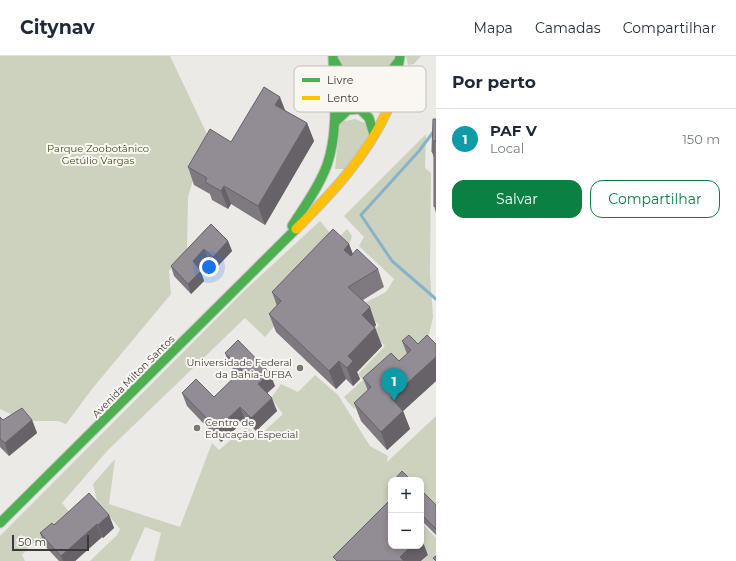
<!DOCTYPE html>
<html lang="pt">
<meta charset="utf-8">
<style>
body{margin:0;font-family:Montserrat,sans-serif;background:#f6f6f7;color:#1f2937}
.controls{position:absolute;right:12px;bottom:12px;display:grid;overflow:hidden;border-radius:8px;box-shadow:0 2px 6px #0003}
.controls button{width:36px;height:36px;display:grid;place-items:center;padding:0;border:0;border-bottom:1px solid #e0e1e3;background:#fff;color:#1f2937;font:20px sans-serif}
.scale{position:absolute;left:12px;bottom:10px;width:77px;box-sizing:border-box;padding-left:4px;border:2px solid #3c3a39;border-top:0;font-size:11px;line-height:14px;white-space:nowrap;color:#3c3a39;-webkit-text-stroke:3px #faf7f3;paint-order:stroke}
.you{position:absolute;left:209px;top:211px;width:14px;height:14px;margin:-10px;border:3px solid #fff;border-radius:50%;background:#1a73e8;box-shadow:0 0 0 6px #1a73e833}
.badge{display:grid;place-items:center;width:26px;height:26px;border-radius:50%;background:#0b8043;color:#fff;font-size:13px;font-weight:700}
.pin{position:absolute;translate:-50% -33px;filter:drop-shadow(0 1px 2px #0008)}
.pin::after{content:'';position:absolute;top:21px;width:14px;height:12px;background:inherit;clip-path:polygon(0 0,100% 0,50% 100%)}
.list{margin:0;padding:0;list-style:none}
h2{display:flex;justify-content:space-between;align-items:center;height:52px;margin:0;padding:0 16px;font-size:17px}
h2 small{font-size:13px;font-weight:400;color:#747a83}
.list li{display:grid;grid-template-columns:26px 1fr auto;gap:12px;align-items:center;box-sizing:border-box;height:60px;padding:0 16px;border-top:1px solid #e0e1e3}
.list b{display:block;font-size:15px;white-space:nowrap}
.list p{margin:0;font-size:13px;white-space:nowrap;color:#747a83}
.list em{font-size:13px;font-style:normal;color:#747a83}
.actions{display:flex;gap:8px;padding:12px 16px}
.actions a{flex:1;padding:9px 0;border:1px solid #0b8043;border-radius:12px;text-align:center;font-size:14px;color:#0b8043}
.actions .main{background:#0b8043;color:#fff}
.map{position:relative;flex:none;width:436px;height:505px;overflow:hidden}
header{display:flex;align-items:center;gap:24px;box-sizing:border-box;height:56px;padding:0 20px;background:#fff;border-bottom:1px solid #e0e1e3}
header strong{font-size:19px}
nav{display:flex;gap:22px;margin-inline-start:auto;font-size:14px}
main{display:flex}
aside{flex:1;background:#fff}
.map>svg:first-child{display:block}
</style>
<header>
<strong>Citynav</strong>
<nav><a>Mapa</a><a>Camadas</a><a>Compartilhar</a></nav>
</header>
<main>
<div class="map">
<svg width="436" height="505" viewBox="0 0 436 505">
<rect width="100%" height="100%" fill="#eceae7"/>
<g fill="#ccd2be">
<polygon points="0,0 170,0 207,78 188,141 187,196 169,215 171,238 92,333 66,368 58,365 26,365 0,353"/>
<polygon points="333,0 400,0 400,3 359,38"/>
<polygon points="406,0 421,0 414,8 408,9"/>
<polygon points="355,63 365,67 368,78 349,113 335,113 340,66"/>
<polygon points="426,78 425,112 431,117 430,218 433,261 428,283 354,353 344,341 363,324 358,318 385,290 372,277 379,269 359,250 386,236 394,223 359,190 364,181 344,160"/>
<polygon points="320,165 336,184 347,173 352,180 350,187 343,191 265,281 245,262 108,394 62,447 75,463 45,490 37,483 22,499 25,505 0,505 0,480 245,234"/>
<polygon points="315,319 338,339 370,390 388,400 387,406 436,360 436,452 421,437 421,424 391,424 391,467 353,505 154,505 161,477 145,471 130,505 90,505 117,479 120,473 97,445 93,428 115,403 109,448 180,471 212,387 219,394 246,371 259,380 283,358 271,342 281,328 298,336"/>
<polygon points="421,466 436,482 436,505 422,505 429,498 421,490"/>
</g>
<g fill="none" stroke-linecap="round" stroke-linejoin="round">
<polyline stroke="#89b2c8" stroke-width="3" points="434,75 419,95 361,159 392,205 436,243"/>
<g stroke="#c3c2bf" stroke-width="11">
<g id="fast">
<path d="M335,6C359,52 370,42 398,6"/>
<polyline points="387,55 395,32 400,0"/>
<polyline points="335,66 348,54 360,53 369,62 374,79"/>
<path d="M292,170C304,151 319,131 327,109C339,74 334,36 333,0"/>
<polyline points="0,467 296,173"/>
</g>
</g>
<g stroke="#c3c2bf" stroke-width="11">
<path id="slow" d="M296,173C332,137 366,101 387,55"/>
</g>
<use href="#fast" stroke="#4caf50" stroke-width="9"/>
<use href="#slow" stroke="#ffc107" stroke-width="9"/>
</g>
<g fill="#7e787f">
<polygon points="285,55 307,67 314,85 265,169 231,148 228,153 212,144 210,138 194,129 188,111"/>
<polygon points="436,63 436,157 434,150 434,102 432,96"/>
<polygon points="211,168 228,185 232,195 217,211 208,203 199,212 204,225 191,238 174,220 171,210"/>
<polygon points="349,188 353,198 378,213 384,231 363,244 376,269 375,271 382,290 357,316 360,323 353,330 346,323 336,333 276,276 269,258 277,250 272,236"/>
<polygon points="402,285 418,288 436,288 436,325 403,355 410,373 387,394 361,365 354,347 368,335 363,322 399,305 407,298"/>
<polygon points="225,297 275,330 267,337 277,355 256,375 245,364 221,386 187,350 182,337 214,341 238,318 230,310"/>
<polygon points="0,361 3,364 32,364 37,377 9,400 0,391"/>
<polygon points="421,434 436,449 436,479 421,464"/>
<polygon points="109,459 114,472 103,482 102,481 75,505 59,505 45,490 40,477 54,469"/>
</g>
<g fill="#666268">
<polygon points="280,41 287,59 275,49"/>
<polygon points="307,67 314,85 265,169 258,150"/>
<polygon points="224,130 231,148 228,153 221,135"/>
<polygon points="228,185 232,195 217,211 213,201"/>
<polygon points="349,188 356,207 344,194"/>
<polygon points="204,193 208,203 196,215 193,205"/>
<polygon points="201,215 204,225 191,238 188,228"/>
<polygon points="370,251 376,269 368,277 362,259"/>
<polygon points="375,272 382,290 357,316 360,323 353,330 347,312 348,300"/>
<polygon points="436,301 436,325 403,355 410,373 387,394 381,376 391,342"/>
<polygon points="339,305 346,323 336,333 329,315"/>
<polygon points="270,317 275,330 263,341 258,328"/>
<polygon points="272,342 277,355 256,375 251,362"/>
<polygon points="240,351 245,364 221,386 217,373"/>
<polygon points="32,364 37,377 9,400 5,387"/>
<polygon points="109,459 114,472 103,482 98,469"/>
<polygon points="97,468 102,481 75,505 63,505 61,500"/>
<polygon points="421,481 428,499 421,505 401,505 400,501 411,490 421,490"/>
</g>
<g fill="#928c94" stroke="#666268">
<polygon points="264,31 280,41 275,49 307,67 258,150 224,130 221,135 205,126 207,122 188,111 210,73 231,86"/>
<polygon points="433,63 436,63 436,85 434,85 434,96 432,96"/>
<rect x="434" y="85" width="2" height="65"/>
<polygon points="211,168 228,185 213,201 204,193 193,205 201,215 188,228 171,210"/>
<polygon points="333,173 349,188 344,194 351,200 357,193 378,213 348,231 370,251 362,259 375,272 348,300 353,305 347,312 339,305 329,315 269,258 281,245 272,236"/>
<polygon points="409,279 418,288 427,279 436,288 436,301 391,342 403,355 381,376 354,347 371,331 363,322 391,297 399,305 411,294 402,285"/>
<polygon points="238,284 270,317 258,328 272,342 251,362 240,351 217,373 182,337 196,323 214,341 242,314 225,297"/>
<polygon points="22,352 32,364 5,387 0,383 0,361 3,364"/>
<polygon points="402,415 411,424 394,424"/>
<polygon points="421,434 436,449 436,473 421,458"/>
<polygon points="89,437 109,459 98,469 97,468 61,500 40,477 52,467 54,469"/>
<polygon points="389,445 391,447 391,490 411,490 400,501 404,505 337,505 333,501"/>
<polygon points="436,500 436,505 433,502"/>
</g>
<g fill="#7a7876" stroke="#faf7f3" stroke-width="1.5">
<circle cx="300" cy="312" r="4"/>
<circle cx="197" cy="372" r="4"/>
</g>
<g text-anchor="middle" stroke-width="4" stroke-linejoin="round" paint-order="stroke">
<g font-size="10" fill="#3f5114" stroke="#faf7f3">
<text x="98" y="96">Parque Zoobotânico<tspan x="98" dy="12">Getúlio Vargas</tspan></text>
</g>
<g font-size="10" fill="#3c3a39" stroke="#faf7f3" text-anchor="end">
<text x="292" y="310">Universidade Federal<tspan x="292" dy="12">da Bahia-UFBA</tspan></text>
<text x="205" y="370" text-anchor="start">Centro de<tspan x="205" dy="12">Educação Especial</tspan></text>
</g>
<g font-size="10" fill="#3c3a39" stroke="#faf7f3">
<text transform="translate(133 320) rotate(-45)" y="4">Avenida Milton Santos</text>
</g>
</g>
<rect x="294" y="10" width="132" height="46" rx="6" fill="#faf7f3" stroke="#c1bebb" stroke-width="1"/>
<rect x="302" y="22" width="18" height="4" fill="#4caf50"/>
<rect x="302" y="40" width="18" height="4" fill="#ffc107"/>
<g font-size="11" fill="#3c3a39">
<text x="327" y="28">Livre</text>
<text x="327" y="46">Lento</text>
</g>
</svg>
<div class="controls">
<button>+</button>
<button>−</button>
</div>
<div class="scale">50 m</div>
<div class="you"></div>
<div class="pin badge" style="left:394px;top:345px;background:#0f9aa8">1</div>
</div>
<aside>
<h2>Por perto<small></small></h2>
<ul class="list">
<li><span class="badge" style="background:#0f9aa8">1</span><div><b>PAF V</b><p>Local</p></div><em>150 m</em></li>
</ul>
<div class="actions"><a class="main">Salvar</a><a>Compartilhar</a></div>
</aside>
</main>
